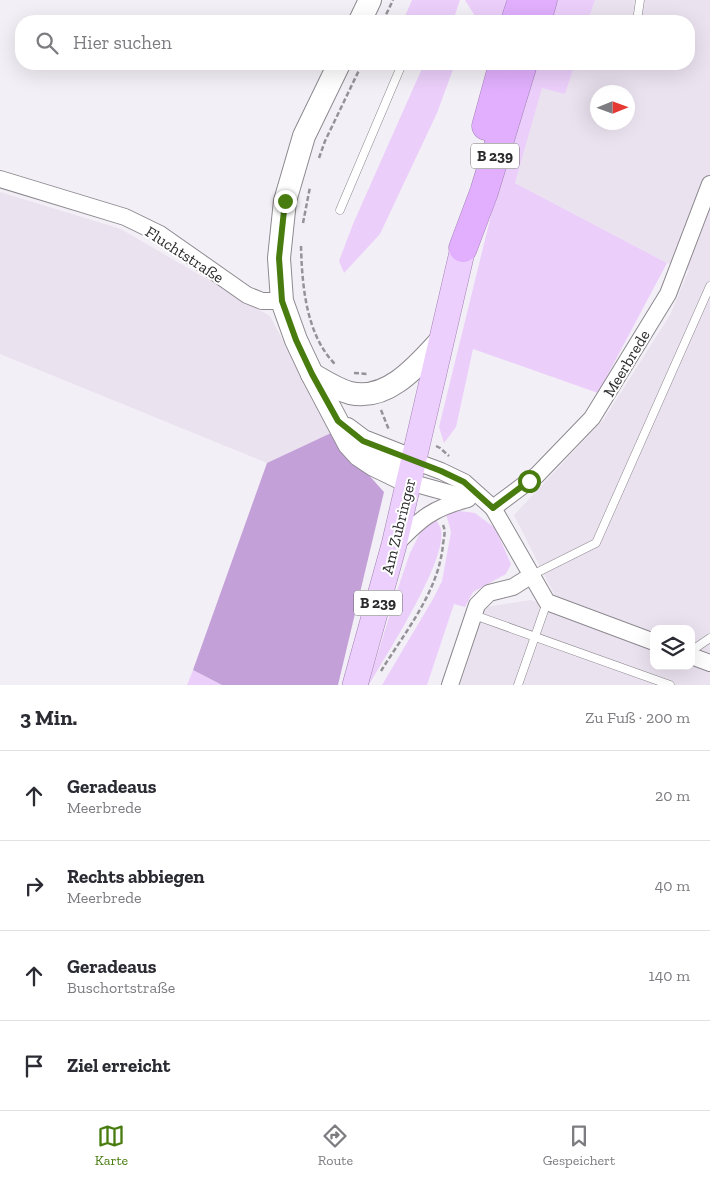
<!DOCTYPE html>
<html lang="de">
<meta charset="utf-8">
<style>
body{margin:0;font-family:"Zilla Slab",serif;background:#f2f2f3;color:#2b2b33}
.controls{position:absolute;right:15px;bottom:15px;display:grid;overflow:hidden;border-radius:10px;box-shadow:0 5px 20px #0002}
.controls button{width:45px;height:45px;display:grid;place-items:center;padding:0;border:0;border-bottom:1px solid #e1e1e2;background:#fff;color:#2b2b33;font:25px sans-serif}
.compass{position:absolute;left:590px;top:85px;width:45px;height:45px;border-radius:50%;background:#fff;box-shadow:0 5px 20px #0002;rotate:89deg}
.stop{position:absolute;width:15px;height:15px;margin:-11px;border:4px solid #487c0f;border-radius:50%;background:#fff}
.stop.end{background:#487c0f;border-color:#fff;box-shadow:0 1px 5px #0008}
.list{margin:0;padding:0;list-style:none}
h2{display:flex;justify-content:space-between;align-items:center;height:65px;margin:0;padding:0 20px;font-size:21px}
h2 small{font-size:16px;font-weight:400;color:#7c7c81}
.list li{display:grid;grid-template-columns:32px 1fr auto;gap:15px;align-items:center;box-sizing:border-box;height:90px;padding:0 20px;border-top:1px solid #e1e1e2}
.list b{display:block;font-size:19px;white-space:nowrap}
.list p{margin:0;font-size:16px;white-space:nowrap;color:#7c7c81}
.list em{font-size:16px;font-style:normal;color:#7c7c81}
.icon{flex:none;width:28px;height:28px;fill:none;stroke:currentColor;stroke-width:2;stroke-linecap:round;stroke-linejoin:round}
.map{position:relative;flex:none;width:710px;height:685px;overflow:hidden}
.search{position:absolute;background:#fff;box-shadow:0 5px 20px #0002;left:15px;right:15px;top:15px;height:55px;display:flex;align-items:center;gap:12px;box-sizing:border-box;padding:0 18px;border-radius:20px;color:#7c7c81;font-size:19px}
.sheet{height:425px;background:#fff}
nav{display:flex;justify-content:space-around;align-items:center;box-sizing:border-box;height:70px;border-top:1px solid #e1e1e2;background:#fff;font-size:14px;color:#7c7c81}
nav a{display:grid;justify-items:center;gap:2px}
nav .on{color:#487c0f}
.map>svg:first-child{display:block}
</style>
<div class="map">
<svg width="710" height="685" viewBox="0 0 710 685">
<rect width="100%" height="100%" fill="#f3eff6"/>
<g fill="#ebe2f0" fill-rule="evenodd">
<path d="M595,0H710V656L691,649V629H654V635L556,598L514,515L604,419L670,315L689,270L667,263L515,183L542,87L565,94L575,64H689V21H588ZM598,92H628V122H598Z"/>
<polygon points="0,192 121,229 270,316 331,433 267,463 0,354"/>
<polygon points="531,600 654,646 654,666 691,666 691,660 710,667 710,685 460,685 486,607"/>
</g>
<g fill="#ebcffa">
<polygon points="412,0 460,0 453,21 403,21"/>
<polygon points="465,0 507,0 501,21 478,21"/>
<polygon points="554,0 595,0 588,21 548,21"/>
<polygon points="424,64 455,64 437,113 380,234 344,273 339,261 353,224"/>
<polygon points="535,64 575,64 565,94 542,88 515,183 667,263 598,393 473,349 456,427 444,443 439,427 495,199"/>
<polygon points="460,511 475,513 495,528 511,564 506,574 473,592 465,607 454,604 427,685 382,685 433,599 442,581 451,532 446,514"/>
<path d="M436,519C437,522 440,526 441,529C448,560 386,655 369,685H368L399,585L410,553L422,529Z"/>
<polygon points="193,670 222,685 187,685"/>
</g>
<polygon fill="#c4a0d8" points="331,433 384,492 338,685 222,685 193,670 267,463"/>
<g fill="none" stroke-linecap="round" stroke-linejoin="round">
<g stroke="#8d898f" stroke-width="9">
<g id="lane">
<polyline points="637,21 640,0"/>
<polyline points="340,210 402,64"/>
<polyline points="532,575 596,543 710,286"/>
<polyline points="474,615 670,685"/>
<polyline points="691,651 710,638"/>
<polyline points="518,685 547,602"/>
</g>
</g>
<g stroke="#8d898f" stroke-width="18">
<g id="street">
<polyline points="0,179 125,217 160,234 247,295 262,301 282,301"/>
<polyline points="414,461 441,471 464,482 493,508 547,602 654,642"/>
<polyline points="409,482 467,498"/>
<polyline points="493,508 537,475 592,418 668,294 710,184"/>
<path d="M396,544C421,518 433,508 468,499"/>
<polyline points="691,656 710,663"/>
<polyline points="450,685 477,605 489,593 513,587 532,575"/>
</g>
</g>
<g stroke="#8d898f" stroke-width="24">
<g id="secondary">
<polyline points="360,21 370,0"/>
<polyline points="339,64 304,136 285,201 279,258 282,301 296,340 312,374 349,444 359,455 374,465 409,482"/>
<path d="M312,374C324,381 336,389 350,393C388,402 419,364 441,340"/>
<polyline points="347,429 363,441 414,461"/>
</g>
</g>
<g stroke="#a180b4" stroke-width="26">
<polyline id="primary" points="355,685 394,545 463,248"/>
</g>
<g stroke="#a180b4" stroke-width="29">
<g id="highway">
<polyline points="515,21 522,0"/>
<polyline points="537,21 543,0"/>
<polyline points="486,126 503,64"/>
<polyline points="463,248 484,192 523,64"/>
</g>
</g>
<g stroke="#969398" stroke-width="2.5" stroke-dasharray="5 2.5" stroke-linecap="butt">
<polyline points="383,21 393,0"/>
<polyline points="319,158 325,141 362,64"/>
<polyline points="303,223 310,187"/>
<path d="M301,246C302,285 306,336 336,365"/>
<polyline points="354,373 368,374"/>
<polyline points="381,410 389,430"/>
<polyline points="436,446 440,448 449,456"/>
<path d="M381,671C405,632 439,591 443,544C444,537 446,531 443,525"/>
</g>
<use href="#lane" stroke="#fff" stroke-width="8"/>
<use href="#street" stroke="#fff" stroke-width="16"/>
<use href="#secondary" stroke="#fff" stroke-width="22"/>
<use href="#primary" stroke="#edcffe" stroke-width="25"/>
<use href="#highway" stroke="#e1affd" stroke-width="28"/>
</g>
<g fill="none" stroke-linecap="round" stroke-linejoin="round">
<polyline stroke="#487c0f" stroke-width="6" points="285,201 279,258 282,301 296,340 312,374 338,421 363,441 441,471 464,482 493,508 529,481"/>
</g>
<g text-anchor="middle" stroke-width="4" stroke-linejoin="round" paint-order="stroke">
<g fill="#fff" stroke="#6a696b" stroke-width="1">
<rect x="471" y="143.5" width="48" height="25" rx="4"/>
<rect x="354" y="590.5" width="48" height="25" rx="4"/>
</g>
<g font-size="15" font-weight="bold" fill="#2a292b">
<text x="495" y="161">B 239</text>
<text x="378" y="608">B 239</text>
</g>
<g font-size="16" fill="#2a292b" stroke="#fff">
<text transform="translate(185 254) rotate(33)" y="6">Fluchtstraße</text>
<text transform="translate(626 363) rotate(-59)" y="6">Meerbrede</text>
<text transform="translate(398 526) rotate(-76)" y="6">Am Zubringer</text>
</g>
</g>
</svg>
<div class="controls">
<button><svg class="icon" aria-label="layers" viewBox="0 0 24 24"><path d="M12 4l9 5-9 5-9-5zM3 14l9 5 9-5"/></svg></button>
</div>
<svg class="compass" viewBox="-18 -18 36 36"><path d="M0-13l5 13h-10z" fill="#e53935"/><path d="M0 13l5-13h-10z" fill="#7c7c81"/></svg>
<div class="stop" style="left:529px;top:481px"></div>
<div class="stop end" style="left:285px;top:201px"></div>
<div class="search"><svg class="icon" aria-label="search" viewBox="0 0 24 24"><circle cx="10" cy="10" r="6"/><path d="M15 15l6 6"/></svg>Hier suchen</div>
</div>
<section class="sheet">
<h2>3 Min.<small>Zu Fuß · 200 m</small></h2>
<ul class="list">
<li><svg class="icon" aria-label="ahead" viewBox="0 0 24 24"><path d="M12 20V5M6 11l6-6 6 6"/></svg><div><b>Geradeaus</b><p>Meerbrede</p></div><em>20 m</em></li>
<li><svg class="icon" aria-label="right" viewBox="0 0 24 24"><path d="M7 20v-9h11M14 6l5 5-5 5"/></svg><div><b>Rechts abbiegen</b><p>Meerbrede</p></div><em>40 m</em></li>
<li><svg class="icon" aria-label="ahead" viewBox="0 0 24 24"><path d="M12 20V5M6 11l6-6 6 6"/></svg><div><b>Geradeaus</b><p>Buschortstraße</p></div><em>140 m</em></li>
<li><svg class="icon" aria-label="arrive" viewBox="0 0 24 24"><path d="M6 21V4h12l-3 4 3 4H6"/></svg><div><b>Ziel erreicht</b></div></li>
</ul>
</section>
<nav>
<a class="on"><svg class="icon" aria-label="map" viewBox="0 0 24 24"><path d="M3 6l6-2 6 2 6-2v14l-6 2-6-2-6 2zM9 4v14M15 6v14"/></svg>Karte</a>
<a><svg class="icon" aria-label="directions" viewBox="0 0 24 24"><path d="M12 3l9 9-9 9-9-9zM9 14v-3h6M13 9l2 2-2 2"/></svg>Route</a>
<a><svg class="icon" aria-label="saved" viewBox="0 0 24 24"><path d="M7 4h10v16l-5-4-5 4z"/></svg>Gespeichert</a>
</nav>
